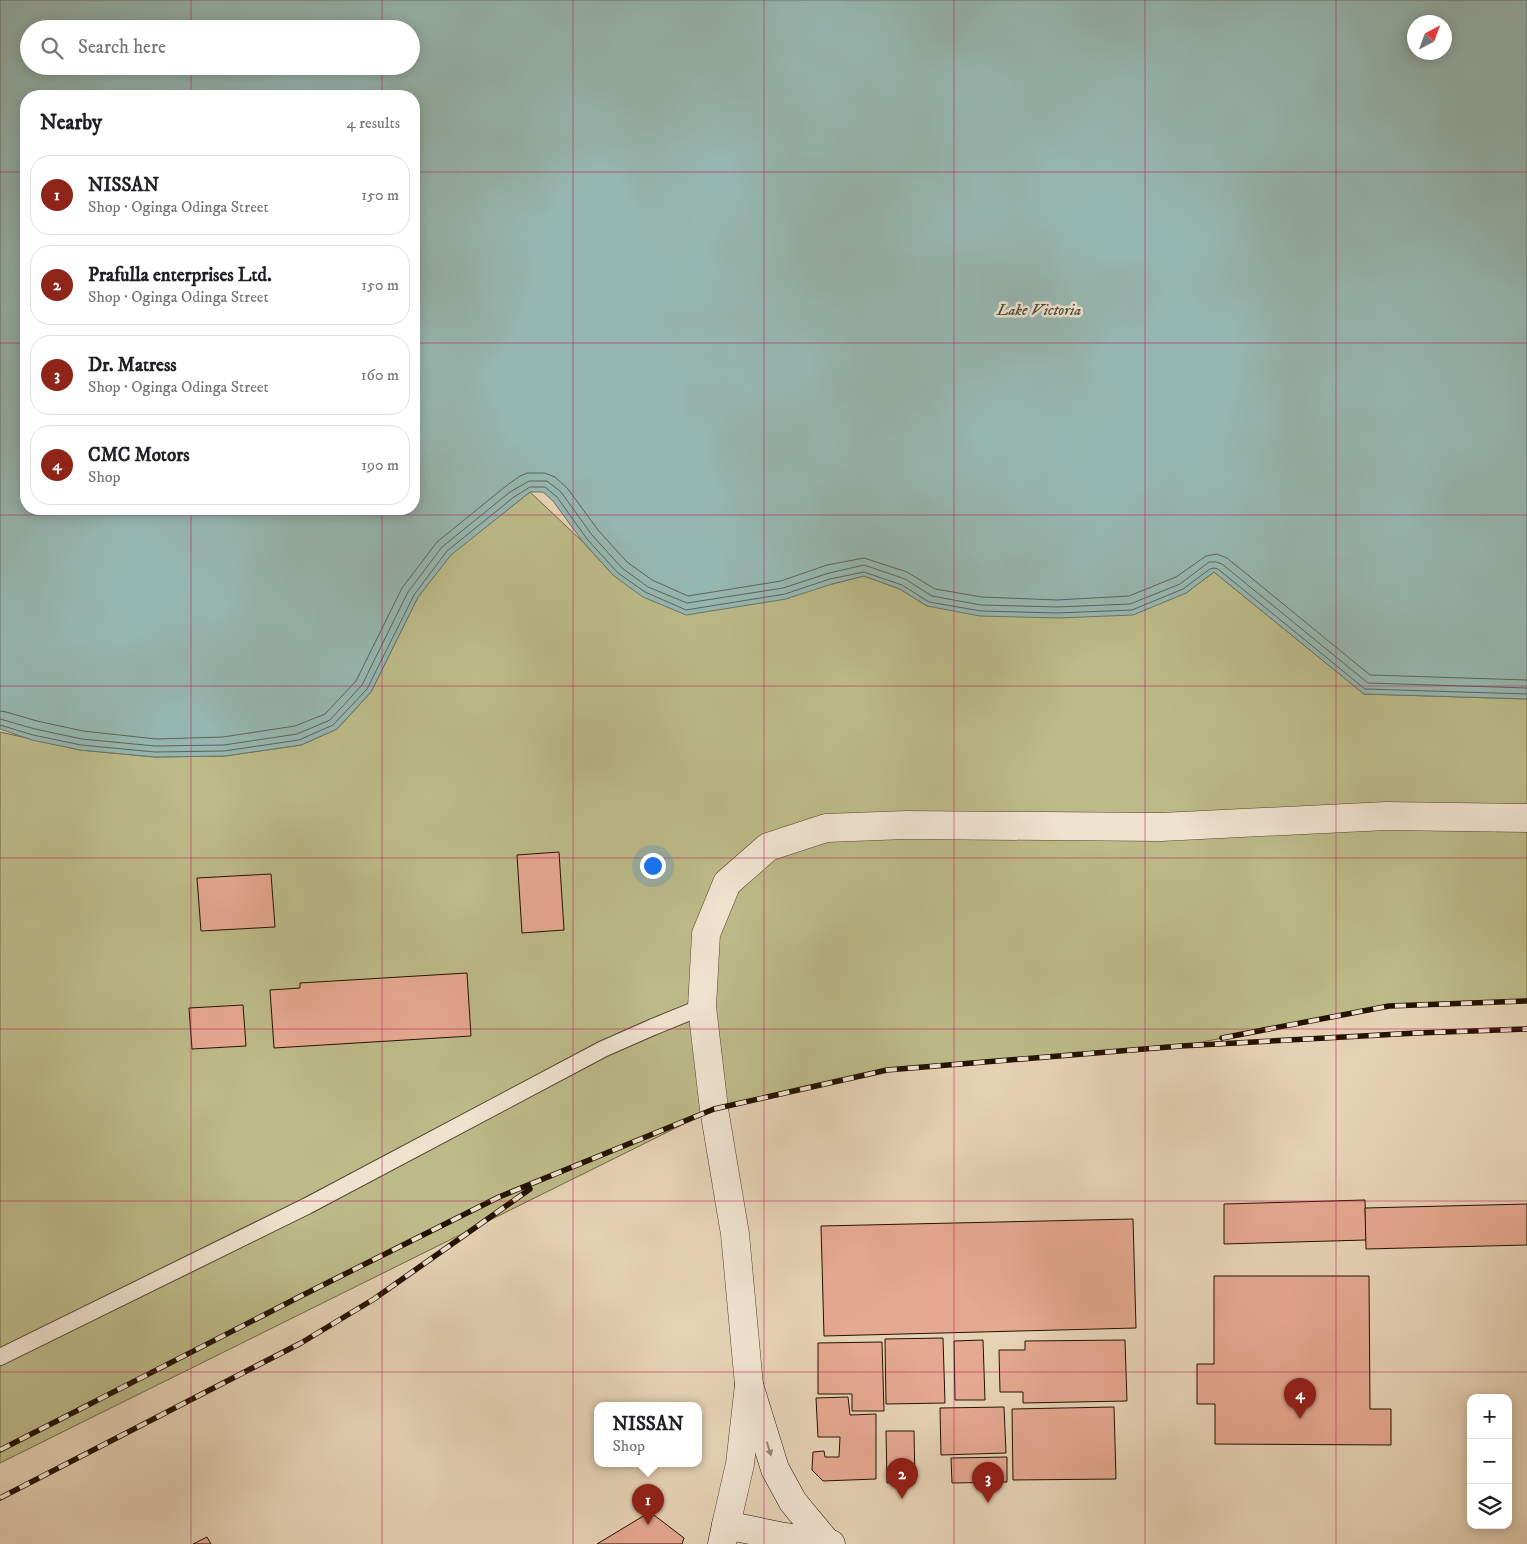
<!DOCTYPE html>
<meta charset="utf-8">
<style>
body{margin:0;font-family:"IM FELL DW Pica",serif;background:#f2f2f2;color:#202124}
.controls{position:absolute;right:15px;bottom:15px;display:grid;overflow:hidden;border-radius:10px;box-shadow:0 2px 12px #0003}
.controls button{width:45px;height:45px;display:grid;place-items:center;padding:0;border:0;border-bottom:1px solid #e0e0e0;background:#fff;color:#202124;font:25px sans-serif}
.compass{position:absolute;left:1407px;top:15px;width:45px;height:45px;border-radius:50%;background:#fff;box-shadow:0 2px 12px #0003;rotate:41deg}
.you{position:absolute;left:652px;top:865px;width:18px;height:18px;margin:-12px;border:4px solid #fff;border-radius:50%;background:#1a73e8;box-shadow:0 0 0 8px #1a73e833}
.badge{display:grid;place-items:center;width:32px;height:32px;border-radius:50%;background:#8f2418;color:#fff;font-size:16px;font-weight:700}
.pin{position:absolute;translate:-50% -41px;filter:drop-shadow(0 1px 2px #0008)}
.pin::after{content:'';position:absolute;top:26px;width:18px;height:15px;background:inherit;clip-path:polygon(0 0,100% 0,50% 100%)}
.popup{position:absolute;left:594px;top:1402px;width:108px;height:65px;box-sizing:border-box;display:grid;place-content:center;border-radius:10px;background:#fff;filter:drop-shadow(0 1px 4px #0005);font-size:16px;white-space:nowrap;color:#757577}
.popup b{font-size:19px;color:#202124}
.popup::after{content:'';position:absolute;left:50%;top:100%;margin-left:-10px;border:10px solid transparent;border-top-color:#fff}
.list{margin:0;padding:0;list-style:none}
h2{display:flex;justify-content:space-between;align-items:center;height:65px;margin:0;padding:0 20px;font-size:21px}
h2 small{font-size:16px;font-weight:400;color:#757577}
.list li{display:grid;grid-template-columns:32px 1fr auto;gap:15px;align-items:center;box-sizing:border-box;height:80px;margin:0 10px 10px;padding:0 10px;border:1px solid #e0e0e0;border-radius:20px}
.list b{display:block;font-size:19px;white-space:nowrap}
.list p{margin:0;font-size:16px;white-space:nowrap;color:#757577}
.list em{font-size:16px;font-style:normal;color:#757577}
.icon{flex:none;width:28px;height:28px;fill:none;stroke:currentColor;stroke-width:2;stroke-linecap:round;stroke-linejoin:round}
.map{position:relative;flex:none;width:1527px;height:1544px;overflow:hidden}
.search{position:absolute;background:#fff;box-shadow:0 2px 12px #0003;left:20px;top:20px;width:400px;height:55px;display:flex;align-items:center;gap:12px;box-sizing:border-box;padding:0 18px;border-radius:28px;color:#757577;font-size:19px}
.panel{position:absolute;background:#fff;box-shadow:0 2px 12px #0003;left:20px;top:90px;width:400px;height:425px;border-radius:20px}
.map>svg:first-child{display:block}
</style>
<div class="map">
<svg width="1527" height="1544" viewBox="0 0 1527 1544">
<rect width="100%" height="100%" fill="#e6d2b5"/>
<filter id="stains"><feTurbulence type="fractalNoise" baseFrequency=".004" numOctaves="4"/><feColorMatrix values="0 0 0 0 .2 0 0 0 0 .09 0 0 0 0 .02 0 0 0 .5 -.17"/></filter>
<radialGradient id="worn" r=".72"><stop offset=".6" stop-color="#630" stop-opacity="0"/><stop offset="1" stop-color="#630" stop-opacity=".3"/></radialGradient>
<polygon fill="#bcba88" stroke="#706644" points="530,492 583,542 614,576 832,584 864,576 900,589 927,606 1186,593 1214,572 1364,694 1527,699 1527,1001 1389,1006 1181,1046 887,1070 805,1086 714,1109 0,1463 0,732 80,750 155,757 225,756 301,745 337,729 371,692 418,597 451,554"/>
<path fill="#96b7b1" stroke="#68756b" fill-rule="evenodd" d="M0,0H1527V699L1364,694L1214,572L1186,593L1133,615L1058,618L980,616L927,606L900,589L864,576L832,584L786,599L686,615L643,597L614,576L583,542L553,501L543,492H530L451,555L418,597L371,692L337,729L301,745L225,756L155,757L80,750L32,740L0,729ZM1414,22H1444V52H1414ZM29,29H411V66H29ZM26,96H414V509H26Z"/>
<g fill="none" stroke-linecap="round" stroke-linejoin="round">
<g stroke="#5d6459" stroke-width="1">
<polyline points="0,711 6,712 37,721 83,731 156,739 223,737 295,726 325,714 356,681 402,588 437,542 506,486 520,476 527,473 545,473 555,477 568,489 598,530 627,562 652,580 688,596 781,581 827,565 864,558 907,572 935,589 982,597 1057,600 1129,596 1176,577 1206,556 1217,554 1227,558 1370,675 1527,680"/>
<polyline points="0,719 35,729 82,739 155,746 224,745 297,734 330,720 362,685 408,592 442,547 510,492 529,481 547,481 561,492 592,535 622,568 648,587 687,603 783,588 829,573 864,565 905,579 932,596 981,605 1057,607 1130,604 1180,584 1209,562 1216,562 1222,564 1368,683 1527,688"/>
<polyline points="0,725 33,735 81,745 155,752 224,751 299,740 333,725 367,689 414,595 447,551 514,497 530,487 545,487 557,497 587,539 618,573 645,592 686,610 785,594 830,579 864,572 902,585 929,602 981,611 1057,613 1132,610 1183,589 1210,569 1214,568 1218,569 1365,689 1527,694"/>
</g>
</g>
<g fill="#e5a890" stroke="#241201">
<polygon points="559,852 564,930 522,933 517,855"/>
<polygon points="271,874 275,927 201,931 197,878"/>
<polygon points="467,973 471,1036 274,1048 270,990 300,988 300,983"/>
<polygon points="243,1005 246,1046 192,1049 189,1008"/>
<polygon points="1365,1200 1366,1240 1224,1244 1224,1204"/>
<polygon points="1527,1204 1527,1245 1366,1249 1365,1208"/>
<polygon points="1133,1219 1136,1328 824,1336 821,1226"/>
<polygon points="1214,1276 1369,1276 1370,1409 1391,1409 1391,1445 1215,1444 1215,1404 1197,1404 1197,1364 1214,1364"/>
<polygon points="943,1338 945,1403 886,1404 885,1339"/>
<polygon points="983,1340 985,1400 955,1400 954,1341"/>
<polygon points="1125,1340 1127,1401 1023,1403 1023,1392 1000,1392 999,1350 1025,1350 1025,1341"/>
<polygon points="882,1342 884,1411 852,1411 852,1394 818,1394 818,1343"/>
<polygon points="848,1397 850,1415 876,1414 876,1479 823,1481 812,1470 813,1452 824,1451 825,1457 839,1457 840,1437 818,1437 816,1398"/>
<polygon points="1004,1407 1006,1453 941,1455 940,1408"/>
<polygon points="1114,1407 1116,1479 1013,1480 1012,1409"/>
<polygon points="886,1431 914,1431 915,1483 887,1483"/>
<polygon points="1007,1457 1007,1482 952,1483 951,1458"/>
<polygon points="650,1512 684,1538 682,1544 597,1544"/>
<polygon points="207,1537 211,1544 193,1544"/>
</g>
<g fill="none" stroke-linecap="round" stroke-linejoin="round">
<g stroke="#54422e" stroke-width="18">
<polyline id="service" points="0,1357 307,1206 603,1049 653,1027 702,1007"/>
</g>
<g stroke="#54422e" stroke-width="29">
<polyline id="minor" points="726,1525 740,1464 749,1385 735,1234 714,1109 702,1007 706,934 727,883 768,847 826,828 906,825 1161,827 1386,816 1527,818"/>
</g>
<g stroke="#241201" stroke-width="29">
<g id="secondary">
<polyline points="749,1385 775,1469 793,1502 827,1543"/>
<polyline points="722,1544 726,1525 779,1536 831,1544"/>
</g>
</g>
<use href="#service" stroke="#efe2cf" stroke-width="16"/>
<use href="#minor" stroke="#efe2cf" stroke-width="28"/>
<use href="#secondary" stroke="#efe2cf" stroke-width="28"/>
<g stroke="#241201" stroke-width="5.5">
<g id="rail">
<polyline points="1222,1038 1389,1006 1527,1001"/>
<polyline points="0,1450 301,1296 499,1197 714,1109 887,1070 1181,1046 1417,1033 1527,1029"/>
<polyline points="0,1498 301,1343 374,1299 530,1189"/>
</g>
</g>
<use href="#rail" stroke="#efe2cf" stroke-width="4" stroke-dasharray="11" stroke-linecap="butt"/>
</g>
<defs><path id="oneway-solid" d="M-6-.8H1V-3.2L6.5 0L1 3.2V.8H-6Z" transform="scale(1.25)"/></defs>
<use fill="#948472" href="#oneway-solid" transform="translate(769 1449) rotate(73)"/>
<path fill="none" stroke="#c2185b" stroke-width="1" stroke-opacity="0.55" d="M191,0V29M382,0V29M573,0V1544M764,0V1544M954,0V1544M1145,0V1544M1336,0V1544M191,66V96M382,66V96M0,172H26M414,172H1527M0,343H26M414,343H1527M191,509V1544M382,509V1544M0,515H1527M0,686H1527M0,858H1527M0,1029H1527M0,1201H1527M0,1372H1527"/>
<g text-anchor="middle" stroke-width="5" stroke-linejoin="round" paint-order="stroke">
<g font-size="16" font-style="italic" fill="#4c4c3f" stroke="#efe2cf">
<text x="1039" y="315">Lake Victoria</text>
</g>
</g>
<rect width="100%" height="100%" filter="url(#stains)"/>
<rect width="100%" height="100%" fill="url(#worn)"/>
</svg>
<div class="controls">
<button>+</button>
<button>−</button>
<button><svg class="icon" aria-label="layers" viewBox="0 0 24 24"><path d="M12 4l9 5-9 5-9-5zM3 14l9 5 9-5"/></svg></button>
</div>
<svg class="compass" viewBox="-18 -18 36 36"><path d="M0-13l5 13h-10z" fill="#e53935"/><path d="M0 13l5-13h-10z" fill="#757577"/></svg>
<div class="you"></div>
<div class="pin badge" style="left:648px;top:1525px">1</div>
<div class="popup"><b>NISSAN</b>Shop</div>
<div class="pin badge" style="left:902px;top:1499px">2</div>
<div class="pin badge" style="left:988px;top:1503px">3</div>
<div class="pin badge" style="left:1300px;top:1419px">4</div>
<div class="search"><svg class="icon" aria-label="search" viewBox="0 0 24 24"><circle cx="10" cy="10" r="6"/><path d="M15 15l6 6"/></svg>Search here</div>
<section class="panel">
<h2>Nearby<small>4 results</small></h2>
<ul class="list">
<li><span class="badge">1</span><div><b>NISSAN</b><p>Shop · Oginga Odinga Street</p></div><em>150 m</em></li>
<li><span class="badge">2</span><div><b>Prafulla enterprises Ltd.</b><p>Shop · Oginga Odinga Street</p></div><em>150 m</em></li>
<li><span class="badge">3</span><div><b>Dr. Matress</b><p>Shop · Oginga Odinga Street</p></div><em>160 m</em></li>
<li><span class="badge">4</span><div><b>CMC Motors</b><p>Shop</p></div><em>190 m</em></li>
</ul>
</section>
</div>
